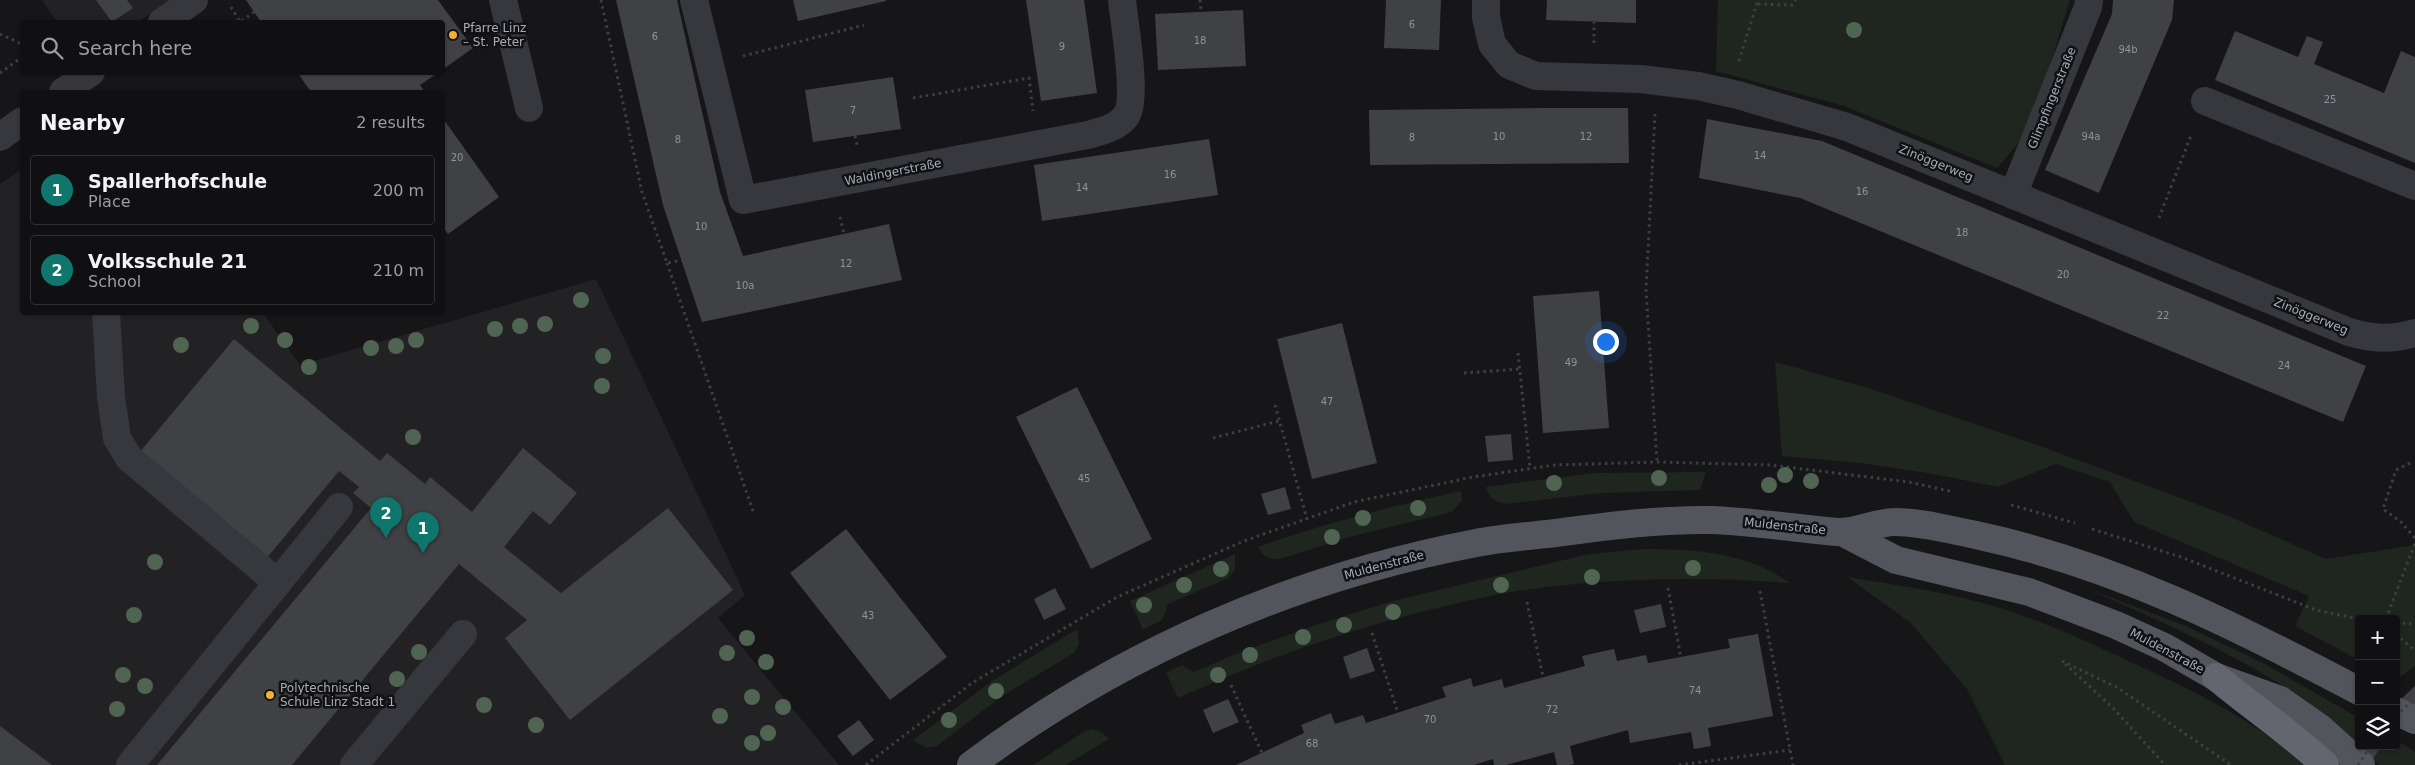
<!DOCTYPE html>
<meta charset="utf-8">
<style>
body{margin:0;font-family:"DejaVu Sans",sans-serif;background:#1e1e20;color:#f1f3f6}
.controls{position:absolute;right:15px;bottom:15px;display:grid;overflow:hidden;border-radius:5px;box-shadow:0 1px 4px #0004}
.controls button{width:45px;height:45px;display:grid;place-items:center;padding:0;border:0;border-bottom:1px solid #303032;background:#101012;color:#f1f3f6;font:25px sans-serif}
.you{position:absolute;left:1605px;top:341px;width:18px;height:18px;margin:-12px;border:4px solid #fff;border-radius:50%;background:#1a73e8;box-shadow:0 0 0 8px #1a73e833}
.badge{display:grid;place-items:center;width:32px;height:32px;border-radius:50%;background:#0f766e;color:#fff;font-size:16px;font-weight:700}
.pin{position:absolute;translate:-50% -41px;filter:drop-shadow(0 1px 2px #0008)}
.pin::after{content:'';position:absolute;top:26px;width:18px;height:15px;background:inherit;clip-path:polygon(0 0,100% 0,50% 100%)}
.list{margin:0;padding:0;list-style:none}
h2{display:flex;justify-content:space-between;align-items:center;height:65px;margin:0;padding:0 20px;font-size:21px}
h2 small{font-size:16px;font-weight:400;color:#9c9d9f}
.list li{display:grid;grid-template-columns:32px 1fr auto;gap:15px;align-items:center;box-sizing:border-box;height:70px;margin:0 10px 10px;padding:0 10px;border:1px solid #303032;border-radius:5px}
.list b{display:block;font-size:19px;white-space:nowrap}
.list p{margin:0;font-size:16px;white-space:nowrap;color:#9c9d9f}
.list em{font-size:16px;font-style:normal;color:#9c9d9f}
.icon{flex:none;width:28px;height:28px;fill:none;stroke:currentColor;stroke-width:2;stroke-linecap:round;stroke-linejoin:round}
.map{position:relative;flex:none;width:2415px;height:765px;overflow:hidden}
.search{position:absolute;background:#101012;box-shadow:0 1px 4px #0004;left:20px;top:20px;width:425px;height:55px;display:flex;align-items:center;gap:12px;box-sizing:border-box;padding:0 18px;border-radius:5px;color:#9c9d9f;font-size:19px}
.panel{position:absolute;background:#101012;box-shadow:0 1px 4px #0004;left:20px;top:90px;width:425px;height:225px;border-radius:5px}
.map>svg:first-child{display:block}
</style>
<div class="map">
<svg width="2415" height="765" viewBox="0 0 2415 765">
<rect width="100%" height="100%" fill="#161618"/>
<g fill="#222225">
<polygon points="42,0 171,0 138,22 57,22"/>
<polygon points="22,169 22,312 263,313 300,365 596,279 745,595 718,618 839,765 0,765 0,184"/>
</g>
<g fill="#1e261f">
<polygon points="1718,0 2070,0 2037,107 2018,144 1997,168 1844,106 1716,71"/>
<polygon points="1775,362 1868,388 2040,446 2226,515 2326,559 2415,545 2415,666 2396,680 2396,619 2359,619 2359,660 2295,626 2309,596 2134,522 2110,482 2056,464 1998,487 1928,473 1860,463 1782,456"/>
<path d="M1706,472L1700,490L1602,493L1505,504C1494,501 1489,498 1486,487L1595,473Z"/>
<path d="M1461,491L1462,500L1452,512L1353,536L1280,559C1269,559 1263,557 1258,547C1325,523 1392,506 1461,491Z"/>
<path d="M1644,549C1694,549 1748,552 1789,583C1698,576 1607,578 1517,591C1497,594 1477,599 1458,603C1361,625 1268,657 1178,698L1166,673L1182,665L1194,672L1243,651L1319,624L1393,601L1589,554Z"/>
<polygon points="1235,554 1235,570 1228,578 1168,604 1162,620 1143,630 1130,601"/>
<path d="M1847,577C1898,585 1954,593 2003,609C2048,623 2091,643 2133,663C2194,691 2255,721 2306,765H2005L1967,689L1911,623Z"/>
<path d="M2088,589L2186,626L2263,663L2359,718V746H2396V740L2415,752V765H2379C2349,737 2320,709 2285,687C2223,648 2155,619 2088,589Z"/>
<polygon points="1077,629 1079,644 1074,653 1002,696 937,746 926,748 913,740 992,681"/>
<polygon points="1093,729 1101,732 1109,739 1066,765 1033,765 1085,731"/>
</g>
<g fill="#404145">
<polygon points="96,0 127,0 133,8 112,22"/>
<polygon points="246,0 438,0 473,48 442,70 442,22 261,22"/>
<polygon points="616,0 677,0 720,192 743,256 889,224 902,280 702,322 663,205"/>
<polygon points="793,0 886,0 886,1 798,21"/>
<polygon points="1026,0 1084,0 1097,93 1041,101"/>
<polygon points="1386,0 1441,0 1439,50 1384,48"/>
<polygon points="1547,0 1636,0 1636,23 1546,20"/>
<polygon points="2113,0 2174,0 2172,20 2099,193 2045,170 2112,14"/>
<polygon points="1243,10 1246,66 1158,70 1155,14"/>
<polygon points="2235,31 2298,57 2307,36 2323,42 2314,64 2384,93 2401,51 2415,57 2415,163 2215,80"/>
<polygon points="297,72 439,72 420,85 425,92 311,92"/>
<polygon points="893,77 901,129 813,142 805,90"/>
<polygon points="1542,108 1628,108 1629,163 1370,165 1369,110"/>
<polygon points="442,117 499,197 448,234 442,226"/>
<polygon points="1707,119 1822,141 2366,366 2343,422 1800,198 1699,178"/>
<polygon points="1209,139 1218,195 1042,221 1034,165"/>
<polygon points="1599,291 1609,428 1543,433 1533,296"/>
<polygon points="1342,323 1377,463 1312,479 1277,339"/>
<polygon points="234,339 380,461 387,453 425,484 430,477 472,512 523,448 577,493 550,525 533,511 504,547 561,593 668,508 733,590 570,720 505,638 527,620 459,564 292,765 157,765 371,508 353,493 359,487 339,471 266,559 139,453"/>
<polygon points="1077,387 1152,539 1091,569 1016,417"/>
<polygon points="1511,434 1513,460 1488,462 1485,436"/>
<polygon points="1285,487 1291,509 1268,515 1261,494"/>
<polygon points="846,529 947,657 890,700 790,573"/>
<polygon points="1055,588 1066,609 1044,620 1034,599"/>
<polygon points="1661,604 1666,627 1640,633 1634,610"/>
<polygon points="1758,634 1773,716 1708,728 1711,746 1694,749 1691,732 1630,743 1628,730 1570,746 1574,764 1569,765 1557,765 1554,752 1506,765 1494,765 1493,759 1474,765 1236,765 1304,733 1301,725 1331,713 1335,724 1363,715 1366,723 1446,697 1442,687 1471,678 1473,687 1502,679 1504,688 1585,666 1582,656 1614,649 1617,661 1646,655 1648,663 1730,648 1728,639"/>
<polygon points="1367,648 1375,671 1350,679 1343,657"/>
<polygon points="2415,686 2415,707 2396,729 2396,704"/>
<polygon points="1228,699 1239,722 1213,733 1203,710"/>
<polygon points="859,720 874,740 853,756 837,736"/>
<polygon points="0,726 52,765 0,765"/>
<polygon points="2361,746 2382,746 2368,765"/>
</g>
<g fill="none" stroke-linecap="round" stroke-linejoin="round">
<g stroke="#3d3f44" stroke-width="3" stroke-dasharray="2.5 4" stroke-linecap="butt">
<polyline points="601,0 642,192 667,263 682,260"/>
<polyline points="1200,0 1201,11"/>
<polyline points="1758,4 1792,5 1796,0"/>
<polyline points="231,7 240,22 254,12"/>
<polyline points="0,34 22,44"/>
<polyline points="1594,43 1594,22"/>
<polyline points="743,56 864,25"/>
<polyline points="1739,61 1758,0"/>
<polyline points="0,73 22,57"/>
<polyline points="913,98 1029,78 1033,111"/>
<polyline points="1655,114 1646,290 1657,462"/>
<polyline points="855,136 857,145"/>
<polyline points="840,217 844,234"/>
<polyline points="2159,218 2192,133"/>
<polyline points="667,263 753,511"/>
<polyline points="1518,353 1530,468"/>
<polyline points="1464,373 1520,369"/>
<polyline points="1275,405 1307,519"/>
<polyline points="1213,438 1279,421"/>
<polyline points="2410,463 2396,470 2383,509 2400,521 2415,538"/>
<polyline points="2011,505 2075,523"/>
<polyline points="2092,529 2181,557 2316,610 2359,619"/>
<polyline points="1668,588 1681,658"/>
<polyline points="1760,591 1793,765"/>
<polyline points="1527,602 1543,677"/>
<polyline points="2386,619 2415,543"/>
<polyline points="2396,623 2415,624"/>
<polyline points="1372,633 1398,713"/>
<polyline points="2396,634 2415,651"/>
<polyline points="2062,661 2118,688 2231,765"/>
<polyline points="2065,664 2113,708 2165,765"/>
<polyline points="1231,685 1262,753"/>
<polyline points="866,765 972,683 1117,597 1244,541 1354,502 1473,477 1555,465 1657,462 1770,465 1909,482 1954,492"/>
<polyline points="1679,765 1790,750"/>
</g>
<g stroke="#37383d" stroke-width="28">
<polyline points="503,0 529,108"/>
<path d="M694,0L743,200L1088,135C1102,131 1117,128 1126,116C1138,99 1124,22 1122,0"/>
<path d="M1486,0V17L1492,44L1509,65L1536,76L1640,79L1698,86L1738,95L1847,127L2349,332C2373,339 2391,340 2415,333"/>
<polyline points="162,22 194,0"/>
<polyline points="63,92 91,72"/>
<polyline points="2205,101 2415,186"/>
<polyline points="0,137 22,121"/>
<polyline points="2013,195 2088,7 2089,0"/>
<polyline points="106,312 111,397 117,438 129,458 278,583"/>
<polyline points="130,765 339,507"/>
<polyline points="354,765 463,634"/>
</g>
<g stroke="#53555c" stroke-width="28">
<polyline points="1842,532 1896,560 2029,592 2116,625 2164,647 2216,677 2280,700 2320,728 2361,765"/>
<polyline points="2396,711 2415,720"/>
<path d="M971,765C1120,653 1293,578 1476,543C1502,538 1530,536 1556,533C1608,526 1660,519 1712,520C1754,522 1795,528 1837,532C1856,533 1876,522 1895,522C1922,522 1950,530 1976,535C2115,565 2234,625 2359,691"/>
</g>
<path stroke="#63666e" stroke-width="28" d="M2216,677C2252,707 2291,733 2325,765"/>
<g stroke="#3d3f44" stroke-width="3" stroke-dasharray="2.5 4" stroke-linecap="butt">
<polyline points="2396,716 2415,698"/>
<polyline points="2358,765 2371,746"/>
</g>
</g>
<g fill="#506452">
<circle cx="1854" cy="30" r="8"/>
<circle cx="581" cy="300" r="8"/>
<circle cx="545" cy="324" r="8"/>
<circle cx="251" cy="326" r="8"/>
<circle cx="520" cy="326" r="8"/>
<circle cx="495" cy="329" r="8"/>
<circle cx="285" cy="340" r="8"/>
<circle cx="416" cy="340" r="8"/>
<circle cx="181" cy="345" r="8"/>
<circle cx="396" cy="346" r="8"/>
<circle cx="371" cy="348" r="8"/>
<circle cx="603" cy="356" r="8"/>
<circle cx="309" cy="367" r="8"/>
<circle cx="602" cy="386" r="8"/>
<circle cx="413" cy="437" r="8"/>
<circle cx="1785" cy="475" r="8"/>
<circle cx="1659" cy="478" r="8"/>
<circle cx="1811" cy="481" r="8"/>
<circle cx="1554" cy="483" r="8"/>
<circle cx="1769" cy="485" r="8"/>
<circle cx="1418" cy="508" r="8"/>
<circle cx="1363" cy="518" r="8"/>
<circle cx="1332" cy="537" r="8"/>
<circle cx="155" cy="562" r="8"/>
<circle cx="1693" cy="568" r="8"/>
<circle cx="1221" cy="569" r="8"/>
<circle cx="1592" cy="577" r="8"/>
<circle cx="1184" cy="585" r="8"/>
<circle cx="1501" cy="585" r="8"/>
<circle cx="1144" cy="605" r="8"/>
<circle cx="1393" cy="612" r="8"/>
<circle cx="134" cy="615" r="8"/>
<circle cx="1344" cy="625" r="8"/>
<circle cx="1303" cy="637" r="8"/>
<circle cx="747" cy="638" r="8"/>
<circle cx="419" cy="652" r="8"/>
<circle cx="727" cy="653" r="8"/>
<circle cx="1250" cy="655" r="8"/>
<circle cx="766" cy="662" r="8"/>
<circle cx="123" cy="675" r="8"/>
<circle cx="1218" cy="675" r="8"/>
<circle cx="397" cy="679" r="8"/>
<circle cx="145" cy="686" r="8"/>
<circle cx="996" cy="691" r="8"/>
<circle cx="752" cy="697" r="8"/>
<circle cx="484" cy="705" r="8"/>
<circle cx="783" cy="707" r="8"/>
<circle cx="117" cy="709" r="8"/>
<circle cx="720" cy="716" r="8"/>
<circle cx="949" cy="720" r="8"/>
<circle cx="536" cy="725" r="8"/>
<circle cx="768" cy="733" r="8"/>
<circle cx="752" cy="743" r="8"/>
</g>
<g fill="#f2b134" stroke="#111113" stroke-width="2">
<circle cx="453" cy="35" r="5"/>
<circle cx="270" cy="695" r="5"/>
</g>
<g text-anchor="middle" stroke-width="5" stroke-linejoin="round" paint-order="stroke">
<g font-size="10" fill="#8e929b">
<text x="1412" y="28">6</text>
<text x="655" y="40">6</text>
<text x="1200" y="44">18</text>
<text x="1062" y="50">9</text>
<text x="2128" y="53">94b</text>
<text x="2330" y="103">25</text>
<text x="853" y="114">7</text>
<text x="1499" y="140">10</text>
<text x="1586" y="140">12</text>
<text x="2091" y="140">94a</text>
<text x="1412" y="141">8</text>
<text x="678" y="143">8</text>
<text x="1760" y="159">14</text>
<text x="457" y="161">20</text>
<text x="1170" y="178">16</text>
<text x="1082" y="191">14</text>
<text x="1862" y="195">16</text>
<text x="701" y="230">10</text>
<text x="1962" y="236">18</text>
<text x="846" y="267">12</text>
<text x="2063" y="278">20</text>
<text x="745" y="289">10a</text>
<text x="2163" y="319">22</text>
<text x="1571" y="366">49</text>
<text x="2284" y="369">24</text>
<text x="1327" y="405">47</text>
<text x="1084" y="482">45</text>
<text x="868" y="619">43</text>
<text x="1695" y="694">74</text>
<text x="1552" y="713">72</text>
<text x="1430" y="723">70</text>
<text x="1312" y="747">68</text>
</g>
<g font-size="12" fill="#a8adb8" stroke="#111113" text-anchor="start">
<text x="463" y="32">Pfarre Linz<tspan x="463" dy="14">– St. Peter</tspan></text>
<text x="280" y="692">Polytechnische<tspan x="280" dy="14">Schule Linz Stadt 1</tspan></text>
</g>
<g font-size="12" fill="#a8adb8" stroke="#111113">
<text transform="translate(2052 98) rotate(-68)" y="4">Glimpfingerstraße</text>
<text transform="translate(1936 163) rotate(22)" y="4">Zinöggerweg</text>
<text transform="translate(893 172) rotate(-11)" y="4">Waldingerstraße</text>
<text transform="translate(2311 316) rotate(22)" y="4">Zinöggerweg</text>
<text transform="translate(1785 526) rotate(6)" y="4">Muldenstraße</text>
<text transform="translate(1384 565) rotate(-15)" y="4">Muldenstraße</text>
<text transform="translate(2167 651) rotate(28)" y="4">Muldenstraße</text>
</g>
</g>
</svg>
<div class="controls">
<button>+</button>
<button>−</button>
<button><svg class="icon" aria-label="layers" viewBox="0 0 24 24"><path d="M12 4l9 5-9 5-9-5zM3 14l9 5 9-5"/></svg></button>
</div>
<div class="you"></div>
<div class="pin badge" style="left:423px;top:553px">1</div>
<div class="pin badge" style="left:386px;top:538px">2</div>
<div class="search"><svg class="icon" aria-label="search" viewBox="0 0 24 24"><circle cx="10" cy="10" r="6"/><path d="M15 15l6 6"/></svg>Search here</div>
<section class="panel">
<h2>Nearby<small>2 results</small></h2>
<ul class="list">
<li><span class="badge">1</span><div><b>Spallerhofschule</b><p>Place</p></div><em>200 m</em></li>
<li><span class="badge">2</span><div><b>Volksschule 21</b><p>School</p></div><em>210 m</em></li>
</ul>
</section>
</div>
